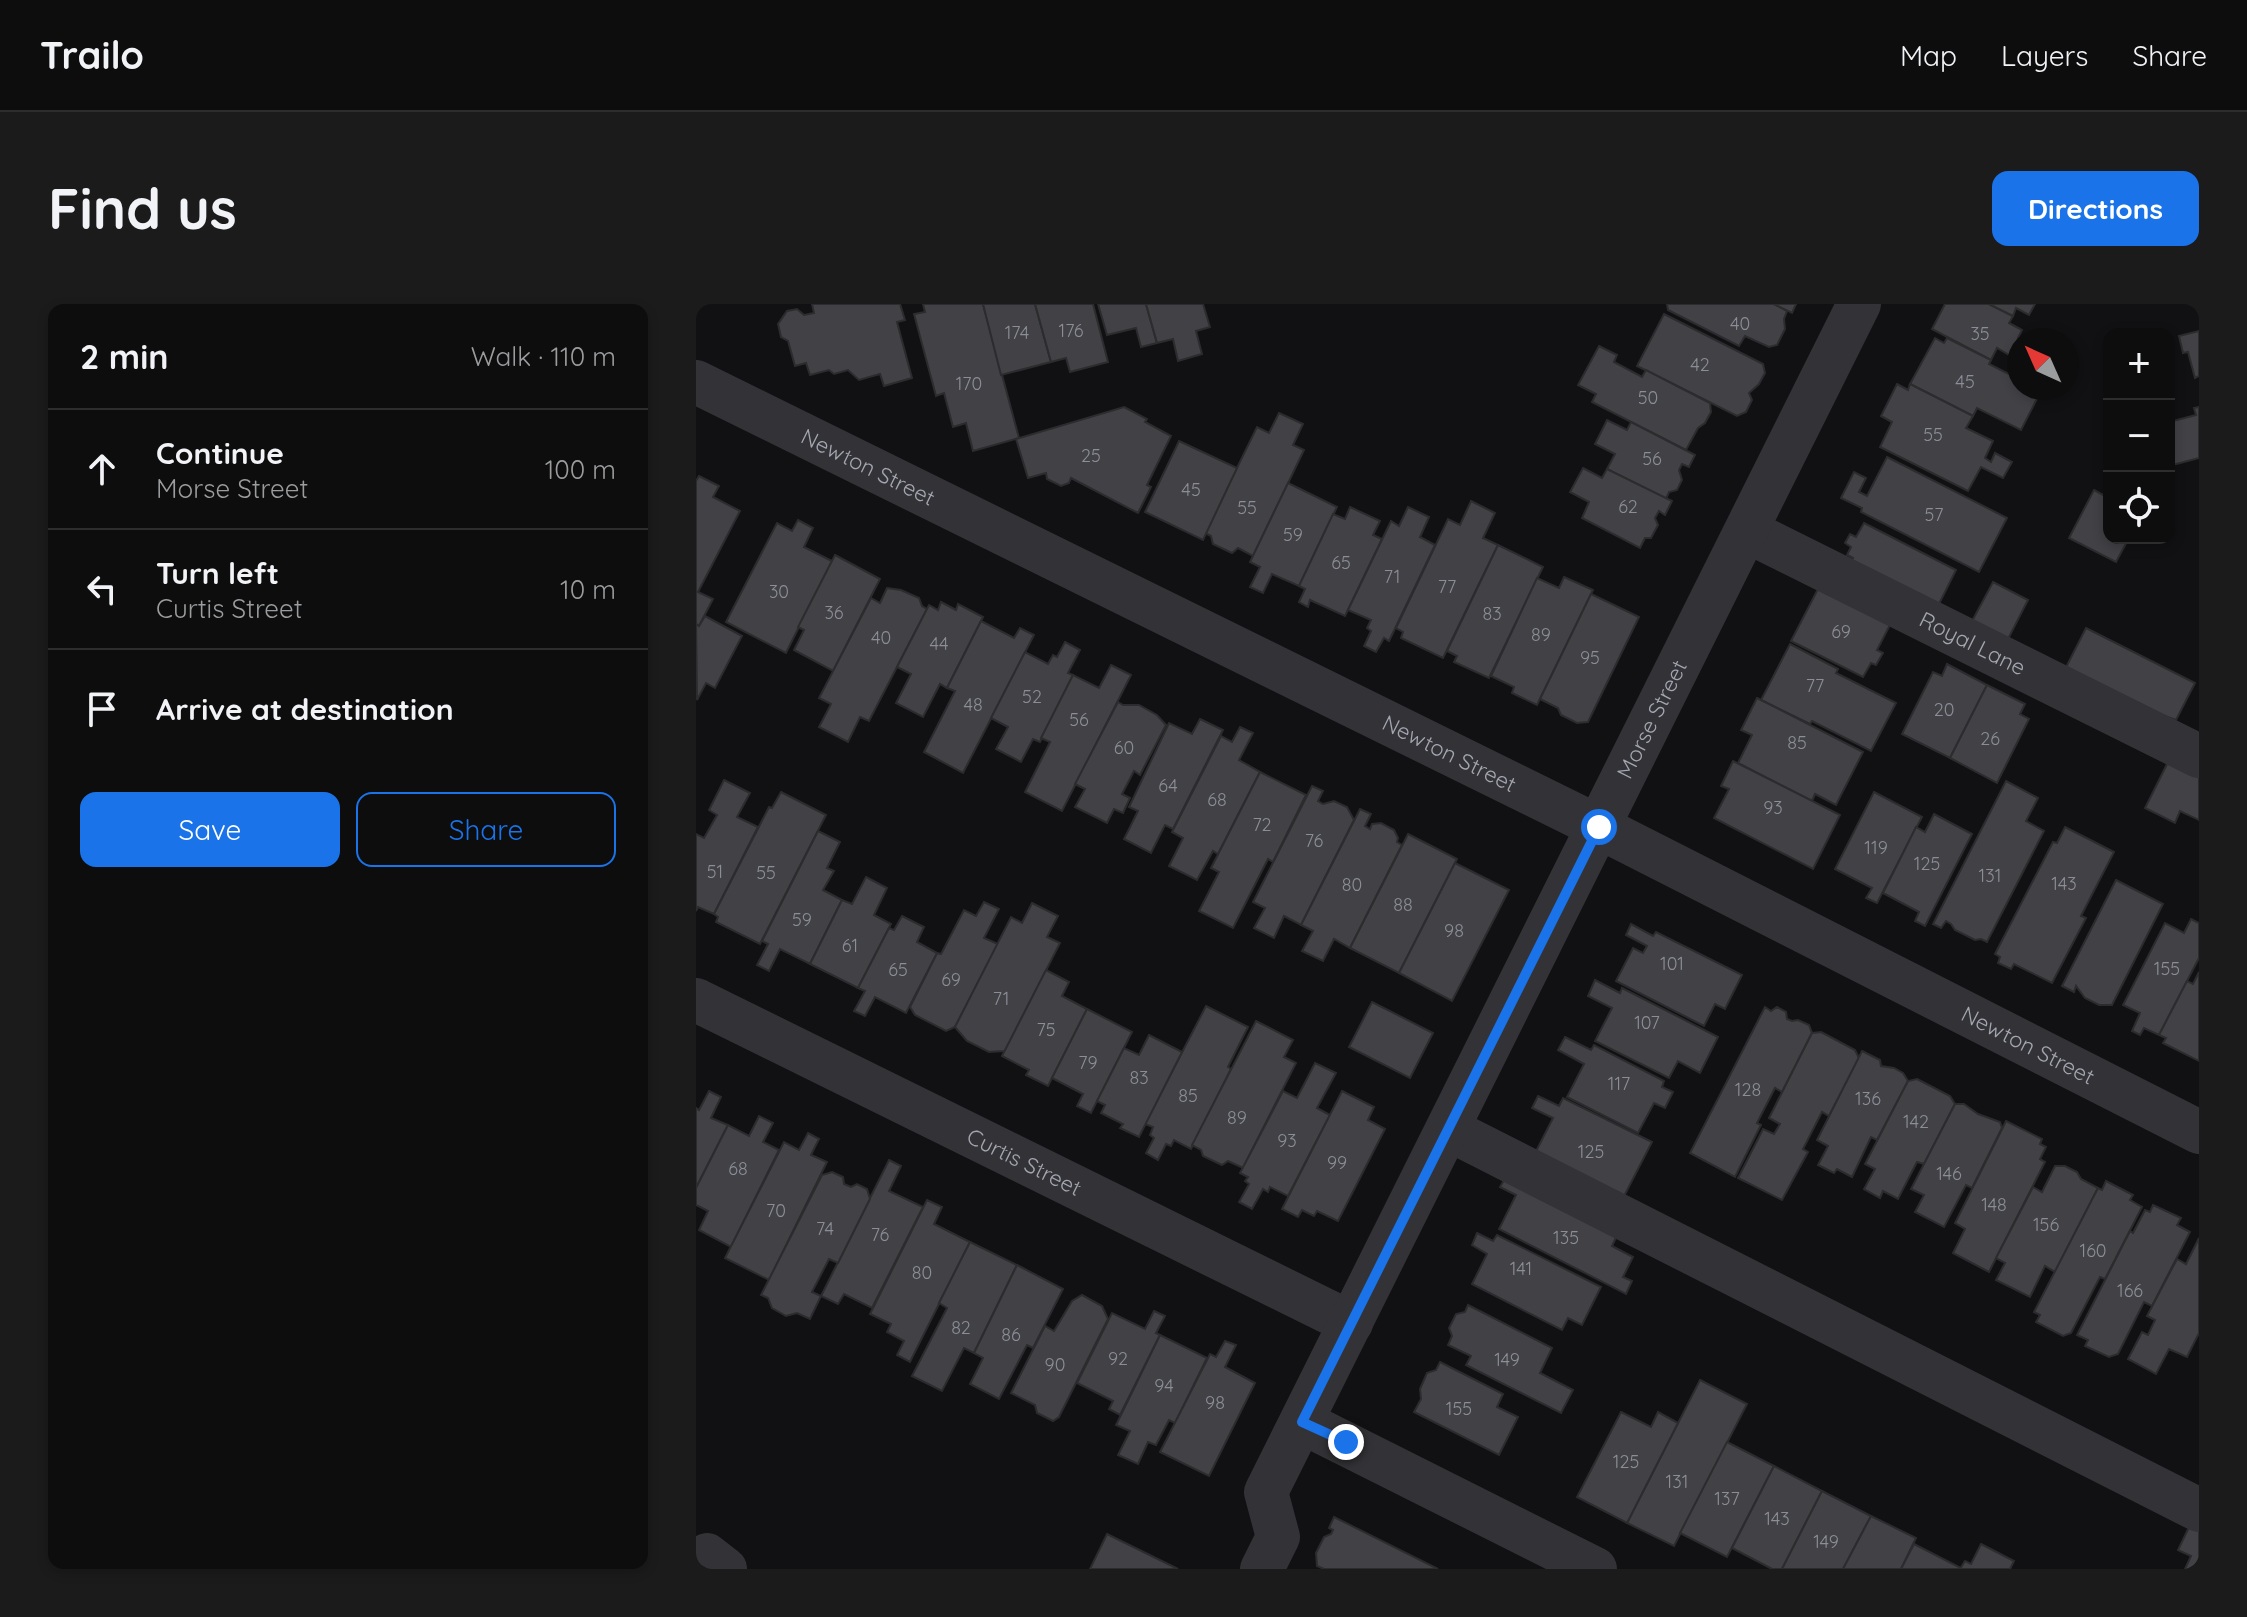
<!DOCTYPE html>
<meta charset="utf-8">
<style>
body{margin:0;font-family:Quicksand,sans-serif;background:#1b1b1c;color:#f1f3f6}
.controls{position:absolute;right:24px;top:24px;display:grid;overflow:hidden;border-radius:16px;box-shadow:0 4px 12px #0003}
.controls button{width:72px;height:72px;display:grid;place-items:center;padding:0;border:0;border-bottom:2px solid #2d2d2e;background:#0d0d0e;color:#f1f3f6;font:40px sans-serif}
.compass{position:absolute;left:1311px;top:24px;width:72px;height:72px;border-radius:50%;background:#0d0d0e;box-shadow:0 4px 12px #0003;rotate:315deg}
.stop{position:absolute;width:24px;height:24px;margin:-18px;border:6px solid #1a73e8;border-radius:50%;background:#fff}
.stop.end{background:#1a73e8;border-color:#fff;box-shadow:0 2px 8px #0008}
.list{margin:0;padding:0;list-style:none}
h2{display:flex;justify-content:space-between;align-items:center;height:104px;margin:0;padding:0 32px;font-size:34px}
h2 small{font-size:26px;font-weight:400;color:#9a9c9e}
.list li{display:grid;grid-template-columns:52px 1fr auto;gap:24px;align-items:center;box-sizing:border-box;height:120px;padding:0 32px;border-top:2px solid #2d2d2e}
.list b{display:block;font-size:30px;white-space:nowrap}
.list p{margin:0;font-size:26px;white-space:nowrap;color:#9a9c9e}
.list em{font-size:26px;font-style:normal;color:#9a9c9e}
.actions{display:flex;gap:16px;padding:24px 32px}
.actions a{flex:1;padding:18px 0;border:2px solid #1a73e8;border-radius:16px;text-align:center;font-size:28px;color:#1a73e8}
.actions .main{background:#1a73e8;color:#fff}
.icon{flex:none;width:44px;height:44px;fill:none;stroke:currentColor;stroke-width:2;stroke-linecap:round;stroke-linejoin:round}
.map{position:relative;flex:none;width:1503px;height:1265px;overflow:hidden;border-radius:16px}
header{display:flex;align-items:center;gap:48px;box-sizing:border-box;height:112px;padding:0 40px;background:#0d0d0e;border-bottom:2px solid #2d2d2e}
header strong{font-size:38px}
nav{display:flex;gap:44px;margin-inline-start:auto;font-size:28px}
.intro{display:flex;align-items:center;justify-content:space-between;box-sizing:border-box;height:192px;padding:0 48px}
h1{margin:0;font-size:56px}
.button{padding:20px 36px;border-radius:16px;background:#1a73e8;color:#fff;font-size:28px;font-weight:700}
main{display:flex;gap:48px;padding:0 48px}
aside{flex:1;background:#0d0d0e;border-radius:16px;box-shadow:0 4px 12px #0003}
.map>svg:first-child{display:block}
</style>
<header>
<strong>Trailo</strong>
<nav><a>Map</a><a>Layers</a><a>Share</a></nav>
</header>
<div class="intro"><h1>Find us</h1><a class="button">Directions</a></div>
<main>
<aside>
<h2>2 min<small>Walk · 110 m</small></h2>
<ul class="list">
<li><svg class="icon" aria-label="ahead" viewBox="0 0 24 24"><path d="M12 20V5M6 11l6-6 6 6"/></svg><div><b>Continue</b><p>Morse Street</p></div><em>100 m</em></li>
<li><svg class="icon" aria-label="left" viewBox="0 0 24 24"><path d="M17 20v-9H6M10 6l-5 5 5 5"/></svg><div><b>Turn left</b><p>Curtis Street</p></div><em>10 m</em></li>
<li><svg class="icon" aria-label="arrive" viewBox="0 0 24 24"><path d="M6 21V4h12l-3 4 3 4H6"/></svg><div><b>Arrive at destination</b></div></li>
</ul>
<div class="actions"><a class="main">Save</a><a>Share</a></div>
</aside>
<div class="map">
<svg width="1503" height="1265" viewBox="0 0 1503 1265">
<rect width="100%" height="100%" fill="#111113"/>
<g fill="#414146" stroke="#2c2c2e" stroke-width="2">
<polygon points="116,0 204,0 209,16 201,18 216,74 188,82 184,70 163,76 152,66 138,70 133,66 114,71 110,59 99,62 92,37 85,33 82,20 91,7 101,5 108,11 118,9"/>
<polygon points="227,0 287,0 323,134 277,147 270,119 257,123 248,89 240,92 218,10 229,8"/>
<polygon points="287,0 339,0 355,58 305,71"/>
<polygon points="339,0 397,0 412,58 374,68 370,54 355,58"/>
<polygon points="402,0 450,0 461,39 445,43 440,24 411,31"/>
<polygon points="450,0 507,0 514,23 500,27 506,50 482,57 477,35 461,39"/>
<polygon points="971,0 1078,0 1091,7 1088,15 1089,25 1081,41 1073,43 1049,32 1043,42 972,6"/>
<polygon points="1078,0 1100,0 1096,9"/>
<polygon points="1249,0 1293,0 1317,12 1313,19 1326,26 1322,34 1325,36 1323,36 1320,55 1301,44 1295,56 1236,25"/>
<polygon points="1293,0 1339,0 1333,11 1320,4 1317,12"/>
<polygon points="968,10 1067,60 1069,69 1063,80 1053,89 1056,96 1050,108 1041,112 941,62"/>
<polygon points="1503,27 1503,72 1499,74 1492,48 1487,49 1483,32"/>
<polygon points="1239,34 1248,39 1251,34 1295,56 1293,60 1323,75 1323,84 1345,87 1325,126 1281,104 1277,112 1214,80"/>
<polygon points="903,42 921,51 918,58 946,73 950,66 1014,99 1015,108 1009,119 1002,124 990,146 896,98 900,90 882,81"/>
<polygon points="1201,80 1212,86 1214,80 1277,112 1270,124 1297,137 1289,154 1295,158 1299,149 1316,158 1307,174 1285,163 1272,187 1184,143 1196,118 1185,112"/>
<polygon points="428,103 451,115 449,118 475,132 451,181 455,183 442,209 375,174 373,179 365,182 351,175 350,169 332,174 320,135"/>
<polygon points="1503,103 1503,154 1473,162 1473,118 1500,111 1498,104"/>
<polygon points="583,109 607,120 597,141 608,146 557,252 542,244 536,249 517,240 515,232 509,229 561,123 573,129"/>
<polygon points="911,116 931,126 935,118 999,151 993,163 986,160 983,166 986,176 981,186 973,188 970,195 911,165 919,150 899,140"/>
<polygon points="483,137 541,164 507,236 449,208"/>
<polygon points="1191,153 1311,214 1283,268 1165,208 1166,204 1145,194 1158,168 1170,174 1163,188 1171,192"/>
<polygon points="887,164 906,174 911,165 976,197 969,211 963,207 959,214 962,221 955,234 949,234 944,244 886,214 893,198 874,188"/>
<polygon points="3,172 23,182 17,193 44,207 2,288 17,295 3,322 0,320 0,177"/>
<polygon points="592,179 641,203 603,282 576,270 567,289 554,283 564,263 554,258"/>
<polygon points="1398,186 1413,194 1413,234 1433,234 1420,258 1373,234"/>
<polygon points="775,197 799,209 787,234 802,241 747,354 705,334 707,328 700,324 752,215 764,221"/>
<polygon points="654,203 684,217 677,231 686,235 649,312 614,296 612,303 603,298 609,285 603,282 637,210 649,215"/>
<polygon points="712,203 733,213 724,233 739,241 693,337 688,334 680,348 668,342 675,327 671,324 675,316 652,306 695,217 703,222"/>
<polygon points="102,216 117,224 108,243 136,257 90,349 30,318 81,219 96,227"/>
<polygon points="1168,219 1260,266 1238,310 1151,266 1157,254 1151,251 1155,243 1149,239 1154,230 1160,233"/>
<polygon points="802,241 847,263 793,374 758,358 761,352 751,347"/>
<polygon points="139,251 184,275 137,367 98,346 108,326 102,323"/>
<polygon points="868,273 897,286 841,401 816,389 818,383 795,372 841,274 863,284"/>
<polygon points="1297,278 1332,296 1311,337 1275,319"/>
<polygon points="1123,283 1195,319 1181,346 1187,349 1180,361 1175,359 1167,373 1095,337"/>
<polygon points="191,284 205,286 223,294 226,302 231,305 173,417 164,413 152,438 123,423 135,400 123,394 175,294 184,299"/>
<polygon points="895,290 943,313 892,418 881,419 865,411 862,404 844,395"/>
<polygon points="245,298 260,306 262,300 287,313 251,384 244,380 227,413 200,399 215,370 201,363 233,301 242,306"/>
<polygon points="9,312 46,332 19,384 10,379 1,396 0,320 3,322"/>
<polygon points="285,317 318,334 324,324 338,331 267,469 228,448 259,387 251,384"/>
<polygon points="1390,324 1499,379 1480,416 1364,375"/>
<polygon points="369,338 384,346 372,369 377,371 344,438 337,435 325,458 300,445 312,423 295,414 329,348 352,360 357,351 361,353"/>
<polygon points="1094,340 1142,365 1140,369 1200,399 1175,447 1116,417 1114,420 1065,396"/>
<polygon points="1251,360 1291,381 1254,454 1206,430 1237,368 1246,372"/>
<polygon points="415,361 435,371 366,507 329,488 354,438 345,434 377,371 403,384"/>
<polygon points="1291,381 1329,400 1324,410 1333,415 1301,479 1254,454"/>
<polygon points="1061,394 1167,448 1140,501 1119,490 1116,497 1042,459 1056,431 1045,426"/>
<polygon points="422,398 427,401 443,401 461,411 470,421 444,471 438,467 426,490 434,494 427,509 418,505 411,519 379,503 389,485 379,480"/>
<polygon points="504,415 527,426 477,525 469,521 455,549 428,535 442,507 433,503 473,419 496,430"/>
<polygon points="544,423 557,429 543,456 564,468 522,550 517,547 501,576 473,562 487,534 476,528 525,432 536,438"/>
<polygon points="1037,457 1144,511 1117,565 1018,514 1033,485 1025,482"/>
<polygon points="1472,458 1503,473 1503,516 1484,507 1479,519 1449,504"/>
<polygon points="564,468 610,491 577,558 572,555 537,624 503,607 523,568 515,564"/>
<polygon points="28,476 54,489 41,513 62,523 18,610 2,603 0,607 0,530 8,534 21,511 13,506"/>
<polygon points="1310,477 1342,494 1330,517 1348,527 1291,638 1285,635 1279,636 1259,626 1255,620 1250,617 1245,624 1237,620"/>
<polygon points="616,482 627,487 622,497 627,500 638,497 651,503 658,516 605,621 588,612 578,634 558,624 569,604 557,598"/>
<polygon points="85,488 130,511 64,640 20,618 22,613 18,610 73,503 76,504"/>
<polygon points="1178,488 1226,513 1181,599 1170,594 1176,584 1139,565"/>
<polygon points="664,505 675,510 669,522 674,525 676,520 685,519 698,526 702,534 701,538 706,541 654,644 638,635 627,657 606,647 617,627 605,621"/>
<polygon points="1238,510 1276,530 1229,622 1219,617 1223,608 1187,589 1220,523 1229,528"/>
<polygon points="1369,523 1418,548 1385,612 1390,614 1356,679 1318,660 1315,665 1302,659 1304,653 1299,650 1357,538 1361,539"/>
<polygon points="122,527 144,538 131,564 138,567 127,586 146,596 114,660 84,645 73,667 61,661 72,640 66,637"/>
<polygon points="712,530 761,555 703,669 654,644"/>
<polygon points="759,559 813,586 756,697 703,669"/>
<polygon points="170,573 191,584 178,611 195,620 162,684 114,660 146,596 156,600"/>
<polygon points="1420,576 1467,600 1416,701 1403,701 1389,694 1380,682 1378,688 1366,682"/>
<polygon points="288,598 303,605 288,634 302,640 259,723 250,727 219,711 214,703 241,649 245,650 268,606 280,612"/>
<polygon points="336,599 362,612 351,633 364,639 309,747 293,748 271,737 259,723 315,613 326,619"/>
<polygon points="206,612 228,623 221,638 241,649 210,709 179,693 169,712 158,707 169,687 162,684 193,624 198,626"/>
<polygon points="1495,615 1503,619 1503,654 1463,731 1448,724 1444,731 1436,727 1444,709 1427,701 1469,619 1488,629"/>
<polygon points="935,620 957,632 960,628 1046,671 1029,705 1019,700 1008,722 920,677 937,644 947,649 951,642 930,631"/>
<polygon points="350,666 373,678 366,692 391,705 352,782 330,771 333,766 306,752"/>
<polygon points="1503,668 1503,757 1467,739 1470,734 1463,731 1491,677 1497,680"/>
<polygon points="899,676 924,689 926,684 1022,733 1004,769 982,757 973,774 899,737 916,704 892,692"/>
<polygon points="676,698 737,729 714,774 653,743"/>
<polygon points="510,702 552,723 532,763 535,765 495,845 478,836 475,842 470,840 462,856 450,849 458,834 454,831 457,823 449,820"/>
<polygon points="1069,703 1075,707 1081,703 1090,708 1091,715 1096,717 1102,716 1113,721 1116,729 1086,788 1079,784 1061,819 1065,821 1039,873 994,849"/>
<polygon points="391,705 436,728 395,809 381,802 387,790 356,774"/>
<polygon points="560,717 597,736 588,753 600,759 547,864 532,857 526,861 507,852 505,846 496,841"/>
<polygon points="1125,728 1159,746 1163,754 1133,812 1126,808 1107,845 1112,848 1086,896 1042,874 1067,825 1078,830 1084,820 1073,814 1116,729"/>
<polygon points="453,731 486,748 443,833 424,824 427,820 405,809 409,801 401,797 428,744 443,751"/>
<polygon points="869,733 895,746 898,741 968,777 966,783 977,788 969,804 958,799 942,829 871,793 888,760 862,746"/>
<polygon points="1166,747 1184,756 1185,762 1198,764 1207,769 1212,777 1181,836 1175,833 1156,873 1141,865 1138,869 1122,861 1132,842 1121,836"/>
<polygon points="619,759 640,769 621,804 634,811 592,892 574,883 572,888 567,885 556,905 543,898 553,880 549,877 552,873 544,869 587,787 601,794"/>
<polygon points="1221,775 1254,792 1259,800 1228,860 1221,858 1202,895 1187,887 1184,894 1168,885 1179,865 1169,860 1212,777"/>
<polygon points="13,787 25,793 15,814 32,821 0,884 0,804 3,806"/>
<polygon points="646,787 678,803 672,816 689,825 642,917 621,907 618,912 606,906 602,913 586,905"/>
<polygon points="842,792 863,802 867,794 956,838 923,902 835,857 857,814 836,804"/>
<polygon points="1259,800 1268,800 1282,810 1304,818 1306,824 1276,884 1270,881 1248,923 1219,908 1228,891 1215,885"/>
<polygon points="63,812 77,819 67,838 83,846 35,943 3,926 12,907 0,901 0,884 32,821 53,832"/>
<polygon points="1310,817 1346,835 1344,840 1350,843 1344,855 1349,858 1293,968 1257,949 1269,925 1259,919"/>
<polygon points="112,829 123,835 115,851 131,858 73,976 29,954 88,838 103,846"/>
<polygon points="193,856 205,862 193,887 227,903 176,1004 148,990 142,1000 125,992"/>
<polygon points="1359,862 1369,862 1381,868 1385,875 1402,884 1359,968 1349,962 1334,993 1300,976 1309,959 1300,954 1337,883 1346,888"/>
<polygon points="136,868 147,873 148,880 155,883 161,880 171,885 174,895 142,959 133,955 116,988 125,992 114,1015 101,1009 90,1012 76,1004 72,994 65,991 126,871"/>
<polygon points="811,871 925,923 916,942 937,953 927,973 936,977 930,990 803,925 820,891 804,883"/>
<polygon points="1410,877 1437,891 1434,896 1446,903 1409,975 1404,973 1375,1029 1367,1032 1340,1018 1344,1011 1338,1008 1402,884 1406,886"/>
<polygon points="231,896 246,903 238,920 274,938 214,1058 201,1051 208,1037 191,1028 195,1020 174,1010"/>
<polygon points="1457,901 1485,914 1481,921 1494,928 1456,1002 1448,998 1422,1050 1413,1053 1389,1042 1392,1036 1381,1031 1434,927 1437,929 1449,906 1454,908"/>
<polygon points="781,929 797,937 801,931 905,983 886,1021 872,1014 866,1026 776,980 791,950 776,941"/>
<polygon points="1503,934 1503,1029 1491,1053 1473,1045 1460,1070 1432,1055 1446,1028 1452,1031 1459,1016 1451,1012 1481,955 1490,960"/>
<polygon points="274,938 321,961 278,1049 268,1044 246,1087 216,1072 251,1004 243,999"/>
<polygon points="321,961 367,985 337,1044 331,1041 303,1095 274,1080 287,1054 278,1049"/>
<polygon points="386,991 406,1002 412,1015 363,1113 357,1117 341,1109 339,1101 315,1089 349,1022 358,1027 376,997"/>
<polygon points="772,1001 856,1044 844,1069 877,1086 865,1109 770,1061 775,1052 752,1041 756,1032 753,1024 760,1010 769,1008"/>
<polygon points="458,1007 469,1012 460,1029 464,1031 424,1111 413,1105 417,1097 381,1079 416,1009 449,1025"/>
<polygon points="464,1031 511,1054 479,1119 473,1116 460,1141 452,1138 442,1160 422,1151 434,1127 420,1121"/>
<polygon points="529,1037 540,1041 529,1063 559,1079 513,1172 464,1148 514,1050 520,1053"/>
<polygon points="744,1058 807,1090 801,1103 822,1113 803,1151 718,1108 725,1095 724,1085 731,1069 740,1066"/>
<polygon points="1004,1076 1051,1100 978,1242 931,1219"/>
<polygon points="925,1108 955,1123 962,1108 982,1119 931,1219 881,1193"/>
<polygon points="1031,1138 1078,1162 1031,1253 984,1229"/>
<polygon points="1078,1162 1126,1187 1086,1265 1076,1265 1036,1244"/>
<polygon points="1126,1187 1175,1212 1147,1265 1086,1265"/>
<polygon points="1175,1212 1220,1234 1205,1265 1147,1265"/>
<polygon points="638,1213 742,1265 628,1265 621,1262 620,1249 628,1233 635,1230 637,1226 633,1224"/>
<polygon points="1494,1221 1503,1226 1503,1265 1489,1265 1495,1252 1482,1246"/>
<polygon points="411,1230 482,1265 394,1265"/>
<polygon points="1218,1240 1265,1264 1264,1265 1205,1265"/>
<polygon points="1285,1240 1318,1257 1314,1265 1264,1265 1269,1257 1275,1260"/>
</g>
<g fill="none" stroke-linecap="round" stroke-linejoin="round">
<g stroke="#333337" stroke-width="44">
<path id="s1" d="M0,78L903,523L1503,828"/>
<path id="s2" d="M1051,227L1503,452"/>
<path id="s3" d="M0,696L655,1019"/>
<polyline points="752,825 1503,1206"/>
<polyline points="606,1118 899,1265"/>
<polyline points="11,1251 29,1265"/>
<path id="s4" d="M566,1265L582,1233L570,1188L1163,0"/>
</g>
</g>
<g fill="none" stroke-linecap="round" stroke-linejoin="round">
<polyline stroke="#1a73e8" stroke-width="10" points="650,1138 606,1118 903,523"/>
</g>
<g text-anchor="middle" stroke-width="8" stroke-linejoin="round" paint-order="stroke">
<g font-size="18" fill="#8b8e97">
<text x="1044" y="26">40</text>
<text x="375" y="33">176</text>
<text x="321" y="35">174</text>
<text x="1284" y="36">35</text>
<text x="1004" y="67">42</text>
<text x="1269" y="84">45</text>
<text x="273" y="86">170</text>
<text x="952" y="100">50</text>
<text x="1237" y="137">55</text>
<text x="395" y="158">25</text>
<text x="956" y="161">56</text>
<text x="495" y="192">45</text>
<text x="932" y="209">62</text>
<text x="551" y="210">55</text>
<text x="1238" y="217">57</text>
<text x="597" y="237">59</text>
<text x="645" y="265">65</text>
<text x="696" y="279">71</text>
<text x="751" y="289">77</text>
<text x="83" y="294">30</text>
<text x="138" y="315">36</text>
<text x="796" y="316">83</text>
<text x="1145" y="334">69</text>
<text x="845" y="337">89</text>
<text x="185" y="340">40</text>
<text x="243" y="346">44</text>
<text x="894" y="360">95</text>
<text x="1119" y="388">77</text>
<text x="336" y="399">52</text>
<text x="277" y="407">48</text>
<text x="1248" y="412">20</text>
<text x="383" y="422">56</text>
<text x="1294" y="441">26</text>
<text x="1101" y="445">85</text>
<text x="428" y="450">60</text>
<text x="472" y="488">64</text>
<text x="521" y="502">68</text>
<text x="1077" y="510">93</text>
<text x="566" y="527">72</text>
<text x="618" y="543">76</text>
<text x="1180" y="550">119</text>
<text x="1231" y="566">125</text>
<text x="19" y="574">51</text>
<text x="70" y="575">55</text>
<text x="1294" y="578">131</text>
<text x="1368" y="586">143</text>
<text x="656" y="587">80</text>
<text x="707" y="607">88</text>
<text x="106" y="622">59</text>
<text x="758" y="633">98</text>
<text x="154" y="648">61</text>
<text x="976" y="666">101</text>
<text x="1471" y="671">155</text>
<text x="202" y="672">65</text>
<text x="255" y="682">69</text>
<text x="305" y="701">71</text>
<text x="951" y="725">107</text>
<text x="350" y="732">75</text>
<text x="392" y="765">79</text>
<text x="443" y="780">83</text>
<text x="923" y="786">117</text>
<text x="1052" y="792">128</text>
<text x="492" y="798">85</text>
<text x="1172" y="801">136</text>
<text x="541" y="820">89</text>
<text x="1220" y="824">142</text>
<text x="591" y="843">93</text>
<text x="895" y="854">125</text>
<text x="641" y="865">99</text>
<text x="42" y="871">68</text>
<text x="1253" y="876">146</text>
<text x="1298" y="907">148</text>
<text x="80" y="913">70</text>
<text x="1350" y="927">156</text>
<text x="129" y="931">74</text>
<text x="184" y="937">76</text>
<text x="870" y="940">135</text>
<text x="1397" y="953">160</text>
<text x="825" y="971">141</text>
<text x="226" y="975">80</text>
<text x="1434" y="993">166</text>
<text x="265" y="1030">82</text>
<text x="315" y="1037">86</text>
<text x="422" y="1061">92</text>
<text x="811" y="1062">149</text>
<text x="359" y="1067">90</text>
<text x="468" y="1088">94</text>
<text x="519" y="1105">98</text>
<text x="763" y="1111">155</text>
<text x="930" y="1164">125</text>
<text x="981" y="1184">131</text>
<text x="1031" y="1201">137</text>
<text x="1081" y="1221">143</text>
<text x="1130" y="1244">149</text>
</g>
<g font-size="22" fill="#a4a7b2" stroke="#0c0c0e">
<text dy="8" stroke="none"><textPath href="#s1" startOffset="192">Newton Street</textPath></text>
<text dy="8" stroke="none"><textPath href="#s2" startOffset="252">Royal Lane</textPath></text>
<text dy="8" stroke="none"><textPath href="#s4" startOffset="946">Morse Street</textPath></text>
<text dy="8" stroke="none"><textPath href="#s1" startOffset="840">Newton Street</textPath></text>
<text dy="8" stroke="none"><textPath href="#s1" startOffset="1488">Newton Street</textPath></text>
<text dy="8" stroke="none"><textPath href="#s3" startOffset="366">Curtis Street</textPath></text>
</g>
</g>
</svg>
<div class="controls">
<button>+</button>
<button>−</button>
<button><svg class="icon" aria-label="locate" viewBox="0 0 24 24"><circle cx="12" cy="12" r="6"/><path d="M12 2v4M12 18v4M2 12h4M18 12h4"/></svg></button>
</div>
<svg class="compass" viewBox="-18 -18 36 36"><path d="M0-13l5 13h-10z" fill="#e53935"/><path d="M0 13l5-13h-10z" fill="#9a9c9e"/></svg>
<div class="stop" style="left:903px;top:523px"></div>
<div class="stop end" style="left:650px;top:1138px"></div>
</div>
</main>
